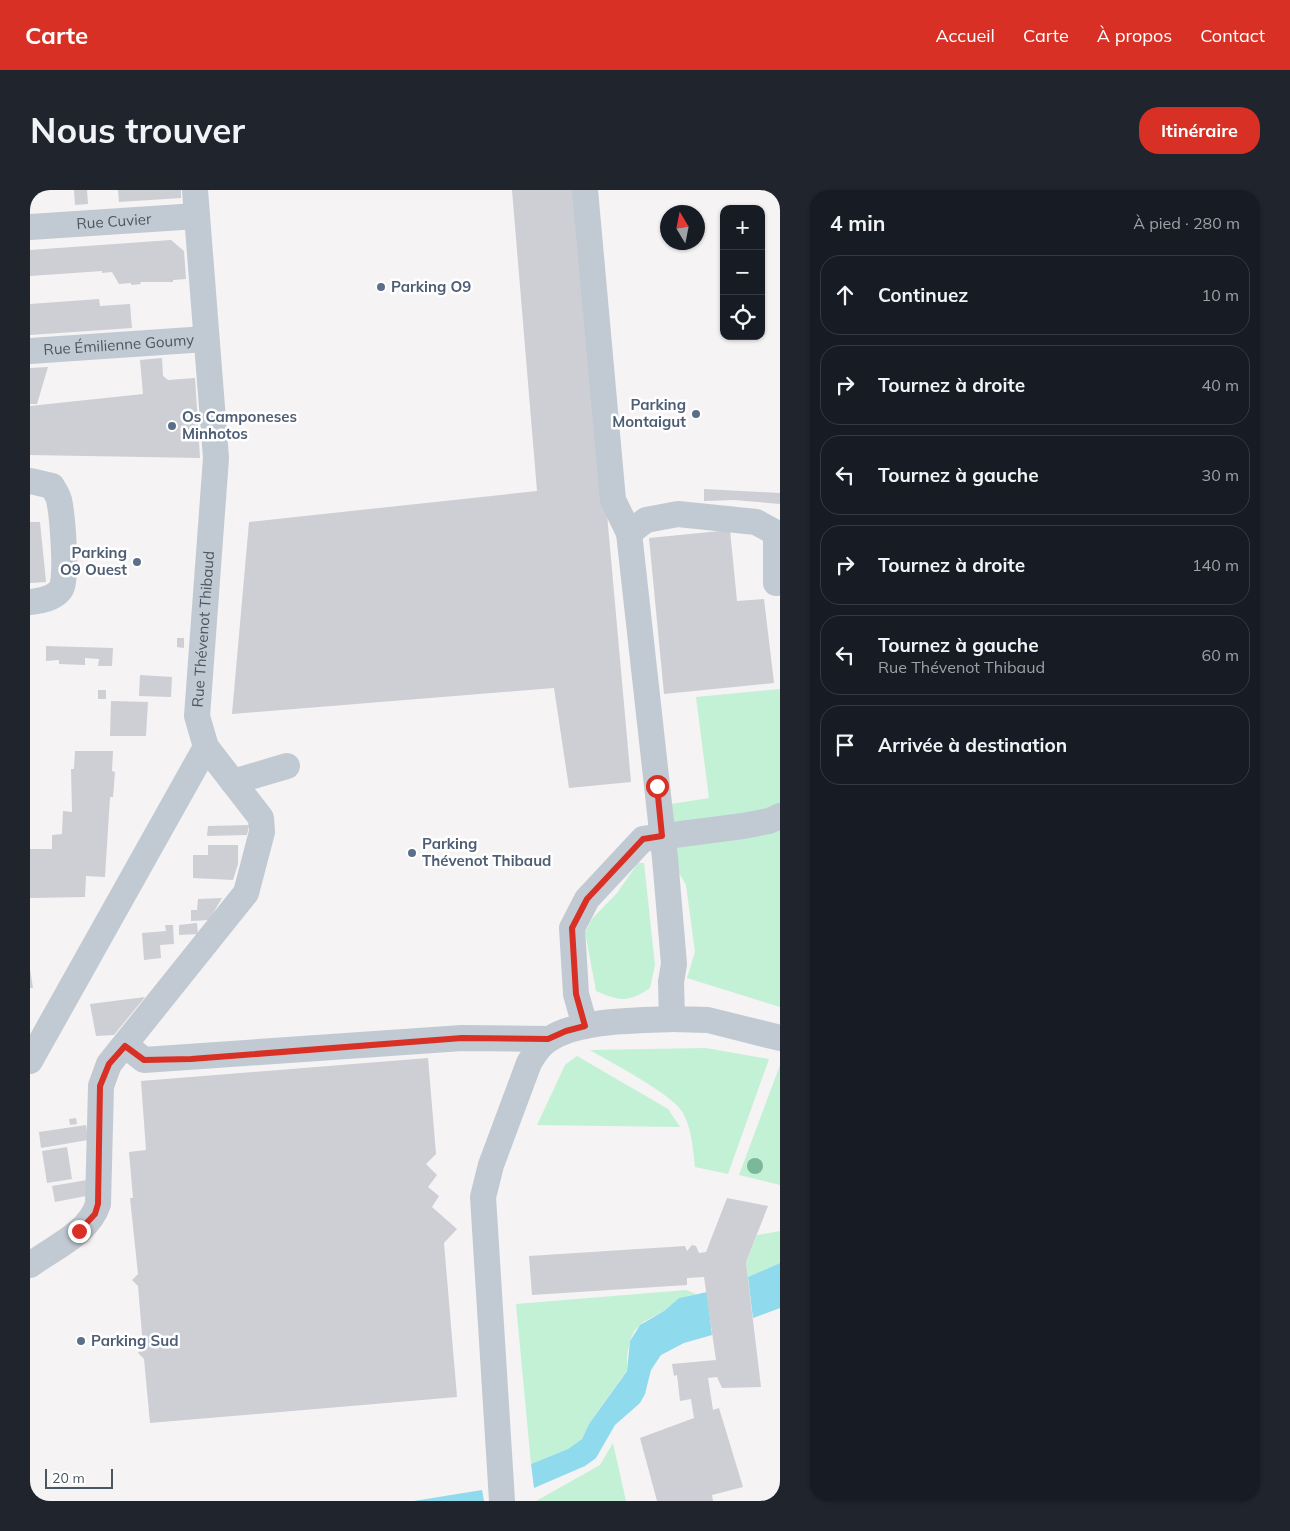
<!DOCTYPE html>
<html lang="fr">
<meta charset="utf-8">
<style>
body{margin:0;font-family:Mulish,sans-serif;background:#20242c;color:#f1f3f6}
.controls{position:absolute;right:15px;top:15px;display:grid;overflow:hidden;border-radius:10px;box-shadow:0 1px 4px #0004}
.controls button{width:45px;height:45px;display:grid;place-items:center;padding:0;border:0;border-bottom:1px solid #363941;background:#171b24;color:#f1f3f6;font:25px sans-serif}
.compass{position:absolute;left:630px;top:15px;width:45px;height:45px;border-radius:50%;background:#171b24;box-shadow:0 1px 4px #0004;rotate:350deg}
.scale{position:absolute;left:15px;bottom:12px;width:68px;box-sizing:border-box;padding-left:5px;border:2px solid #4a5661;border-top:0;font-size:14px;line-height:18px;white-space:nowrap;color:#4a5661;-webkit-text-stroke:4px #fff;paint-order:stroke}
.stop{position:absolute;width:15px;height:15px;margin:-11px;border:4px solid #d93025;border-radius:50%;background:#fff}
.stop.end{background:#d93025;border-color:#fff;box-shadow:0 1px 5px #0008}
.list{margin:0;padding:0;list-style:none}
h2{display:flex;justify-content:space-between;align-items:center;height:65px;margin:0;padding:0 20px;font-size:21px}
h2 small{font-size:16px;font-weight:400;color:#9ea1a6}
.list li{display:grid;grid-template-columns:32px 1fr auto;gap:15px;align-items:center;box-sizing:border-box;height:80px;margin:0 10px 10px;padding:0 10px;border:1px solid #363941;border-radius:20px}
.list b{display:block;font-size:19px;white-space:nowrap}
.list p{margin:0;font-size:16px;white-space:nowrap;color:#9ea1a6}
.list em{font-size:16px;font-style:normal;color:#9ea1a6}
.icon{flex:none;width:28px;height:28px;fill:none;stroke:currentColor;stroke-width:2;stroke-linecap:round;stroke-linejoin:round}
.map{position:relative;flex:none;width:750px;height:1311px;overflow:hidden;border-radius:20px}
header{display:flex;align-items:center;gap:30px;box-sizing:border-box;height:70px;padding:0 25px;background:#d93025;color:#fff}
header strong{font-size:24px}
nav{display:flex;gap:28px;margin-inline-start:auto;font-size:18px}
.intro{display:flex;align-items:center;justify-content:space-between;box-sizing:border-box;height:120px;padding:0 30px}
h1{margin:0;font-size:35px}
.button{padding:12px 22px;border-radius:20px;background:#d93025;color:#fff;font-size:18px;font-weight:700}
main{display:flex;gap:30px;padding:0 30px}
aside{flex:1;background:#171b24;border-radius:20px;box-shadow:0 1px 4px #0004}
.map>svg:first-child{display:block}
</style>
<header>
<strong>Carte</strong>
<nav><a>Accueil</a><a>Carte</a><a>À propos</a><a>Contact</a></nav>
</header>
<div class="intro"><h1>Nous trouver</h1><a class="button">Itinéraire</a></div>
<main>
<div class="map">
<svg width="750" height="1311" viewBox="0 0 750 1311">
<rect width="100%" height="100%" fill="#f5f3f3"/>
<g fill="#c3f1d5">
<polygon points="750,499 750,817 657,788 665,762 656,695 648,681 641,614 679,608 666,507"/>
<path d="M608,673H614L625,775L620,798C598,813 589,811 566,801L555,742L562,729L587,703Z"/>
<path d="M676,858L739,869L698,984L665,977C663,959 662,940 653,923C644,905 580,872 560,860Z"/>
<polygon points="547,866 638,919 650,937 507,935 535,875"/>
<polygon points="750,875 750,995 709,985"/>
<polygon points="750,1041 750,1073 718,1087 716,1072 727,1045"/>
<polygon points="656,1100 666,1104 649,1108 634,1121 613,1132 604,1141 600,1151 597,1166 597,1180 559,1234 552,1249 538,1259 501,1274 486,1114"/>
<polygon points="583,1253 596,1311 506,1311 570,1275"/>
</g>
<g fill="#90daee">
<polygon points="750,1073 750,1118 723,1128 718,1087"/>
<polygon points="677,1102 682,1145 654,1153 631,1165 621,1180 615,1204 610,1213 585,1235 566,1268 555,1276 504,1298 501,1274 538,1259 552,1249 559,1234 597,1181 600,1151 610,1135 634,1121 649,1108"/>
<polygon points="452,1300 454,1311 384,1311"/>
</g>
<g fill="#cdcfd5">
<polygon points="44,0 57,0 58,14 45,15"/>
<polygon points="88,0 151,0 151,8 89,12"/>
<polygon points="482,0 548,0 601,592 539,598 524,498 202,524 219,332 507,301"/>
<polygon points="141,50 154,61 156,89 143,90 143,92 110,92 111,94 101,95 101,93 89,94 82,82 72,83 72,81 0,86 0,60"/>
<polygon points="69,109 70,116 100,114 102,138 0,145 0,114"/>
<polygon points="132,168 133,186 138,190 165,188 170,268 0,265 0,216 113,204 110,170"/>
<polygon points="18,177 7,214 0,214 0,178"/>
<polygon points="674,299 750,303 750,314 704,310 674,311"/>
<polygon points="0,332 10,332 16,392 0,393"/>
<polygon points="700,340 707,411 734,409 744,493 634,504 619,348"/>
<polygon points="147,448 154,448 154,458 147,457"/>
<polygon points="16,456 83,458 82,476 68,476 69,469 55,468 55,475 29,474 29,470 16,471"/>
<polygon points="110,485 142,487 141,507 109,506"/>
<rect x="68" y="500" width="8" height="9"/>
<polygon points="81,511 118,512 116,546 80,546"/>
<polygon points="45,561 83,561 82,581 85,582 83,607 80,607 75,687 56,686 55,707 0,708 0,659 22,659 22,645 32,644 33,621 42,622 41,579 44,579"/>
<polygon points="219,635 217,645 177,646 178,636"/>
<polygon points="178,655 208,655 208,674 203,690 163,688 163,665 178,665"/>
<polygon points="192,708 179,730 161,731 161,720 167,720 168,709"/>
<polygon points="167,733 168,744 149,745 149,735"/>
<polygon points="135,735 143,735 144,754 130,755 131,768 114,770 112,743 136,741"/>
<polygon points="0,779 3,798 0,798"/>
<polygon points="115,807 84,845 66,846 60,814"/>
<polygon points="398,868 406,964 396,974 407,985 398,997 409,1006 402,1017 427,1039 414,1053 427,1207 120,1233 114,1169 108,1163 113,1156 108,1096 102,1090 108,1084 100,1008 103,1008 99,962 116,960 111,891"/>
<polygon points="46,928 47,934 40,935 39,929"/>
<polygon points="56,935 58,950 11,958 9,942"/>
<polygon points="37,957 42,989 17,993 12,961"/>
<polygon points="57,990 56,1006 25,1012 22,996"/>
<polygon points="697,1008 738,1016 716,1072 731,1197 692,1198 687,1187 678,1188 683,1220 689,1218 713,1297 682,1305 683,1311 627,1311 610,1248 664,1228 661,1209 650,1211 647,1185 644,1186 642,1174 686,1170 674,1087 657,1088 657,1095 502,1105 499,1066 655,1056 657,1061 662,1055 666,1056 669,1063 676,1062"/>
</g>
<g fill="none" stroke-linecap="round" stroke-linejoin="round">
<g stroke="#c1cad2" stroke-width="26">
<polyline points="555,0 583,310 599,343"/>
<path id="s1" d="M0,37L167,26"/>
<path id="s2" d="M0,161L176,149"/>
<path d="M0,291L22,296C24,300 28,305 29,310C32,323 38,389 31,399C25,408 11,411 0,412"/>
<polyline points="746,393 746,343 726,332 648,324 616,330 599,343 635,668 644,774 641,792 642,829 678,830 750,848"/>
<polyline points="203,592 257,576"/>
<polyline points="555,836 546,804 542,738 557,709 613,649 713,636 739,631 750,626"/>
<polyline points="95,855 114,870 432,848 518,849"/>
<polyline points="0,871 176,557"/>
<path id="s3" d="M0,1075C23,1058 59,1043 68,1014L71,896L79,874L216,703L232,642L231,628L176,557L167,526L186,268L165,0"/>
<path d="M472,1311L453,1007L461,975L499,873C504,864 509,856 518,850C548,829 607,831 642,829"/>
</g>
</g>
<circle fill="#7bb799" cx="725" cy="976" r="8"/>
<g fill="none" stroke-linecap="round" stroke-linejoin="round">
<polyline stroke="#d93025" stroke-width="6" points="49,1041 65,1024 68,1014 70,896 79,874 95,856 114,870 161,869 432,848 518,849 536,841 555,836 546,804 542,738 557,709 613,649 632,646 627,596"/>
</g>
<g fill="#5c6f8a" stroke="#fff" stroke-width="2">
<circle cx="351" cy="97" r="5"/>
<circle cx="666" cy="224" r="5"/>
<circle cx="142" cy="236" r="5"/>
<circle cx="107" cy="372" r="5"/>
<circle cx="382" cy="663" r="5"/>
<circle cx="51" cy="1151" r="5"/>
</g>
<g text-anchor="middle" stroke-width="5" stroke-linejoin="round" paint-order="stroke">
<g font-size="15" fill="#4a5661" stroke="#fff">
<text dy="5" stroke="none"><textPath href="#s1" startOffset="84">Rue Cuvier</textPath></text>
<text dy="5" stroke="none"><textPath href="#s2" startOffset="89">Rue Émilienne Goumy</textPath></text>
<text dy="5" stroke="none"><textPath href="#s3" startOffset="740">Rue Thévenot Thibaud</textPath></text>
</g>
<g font-size="15" font-weight="bold" fill="#4e5e75" stroke="#fff" text-anchor="start">
<text x="361" y="102">Parking O9</text>
<text x="656" y="220" text-anchor="end">Parking<tspan x="656" dy="17">Montaigut</tspan></text>
<text x="152" y="232">Os Camponeses<tspan x="152" dy="17">Minhotos</tspan></text>
<text x="97" y="368" text-anchor="end">Parking<tspan x="97" dy="17">O9 Ouest</tspan></text>
<text x="392" y="659">Parking<tspan x="392" dy="17">Thévenot Thibaud</tspan></text>
<text x="61" y="1156">Parking Sud</text>
</g>
</g>
</svg>
<div class="controls">
<button>+</button>
<button>−</button>
<button><svg class="icon" aria-label="locate" viewBox="0 0 24 24"><circle cx="12" cy="12" r="6"/><path d="M12 2v4M12 18v4M2 12h4M18 12h4"/></svg></button>
</div>
<svg class="compass" viewBox="-18 -18 36 36"><path d="M0-13l5 13h-10z" fill="#e53935"/><path d="M0 13l5-13h-10z" fill="#9ea1a6"/></svg>
<div class="scale">20 m</div>
<div class="stop" style="left:627px;top:596px"></div>
<div class="stop end" style="left:49px;top:1041px"></div>
</div>
<aside>
<h2>4 min<small>À pied · 280 m</small></h2>
<ul class="list">
<li><svg class="icon" aria-label="ahead" viewBox="0 0 24 24"><path d="M12 20V5M6 11l6-6 6 6"/></svg><div><b>Continuez</b></div><em>10 m</em></li>
<li><svg class="icon" aria-label="right" viewBox="0 0 24 24"><path d="M7 20v-9h11M14 6l5 5-5 5"/></svg><div><b>Tournez à droite</b></div><em>40 m</em></li>
<li><svg class="icon" aria-label="left" viewBox="0 0 24 24"><path d="M17 20v-9H6M10 6l-5 5 5 5"/></svg><div><b>Tournez à gauche</b></div><em>30 m</em></li>
<li><svg class="icon" aria-label="right" viewBox="0 0 24 24"><path d="M7 20v-9h11M14 6l5 5-5 5"/></svg><div><b>Tournez à droite</b></div><em>140 m</em></li>
<li><svg class="icon" aria-label="left" viewBox="0 0 24 24"><path d="M17 20v-9H6M10 6l-5 5 5 5"/></svg><div><b>Tournez à gauche</b><p>Rue Thévenot Thibaud</p></div><em>60 m</em></li>
<li><svg class="icon" aria-label="arrive" viewBox="0 0 24 24"><path d="M6 21V4h12l-3 4 3 4H6"/></svg><div><b>Arrivée à destination</b></div></li>
</ul>
</aside>
</main>
